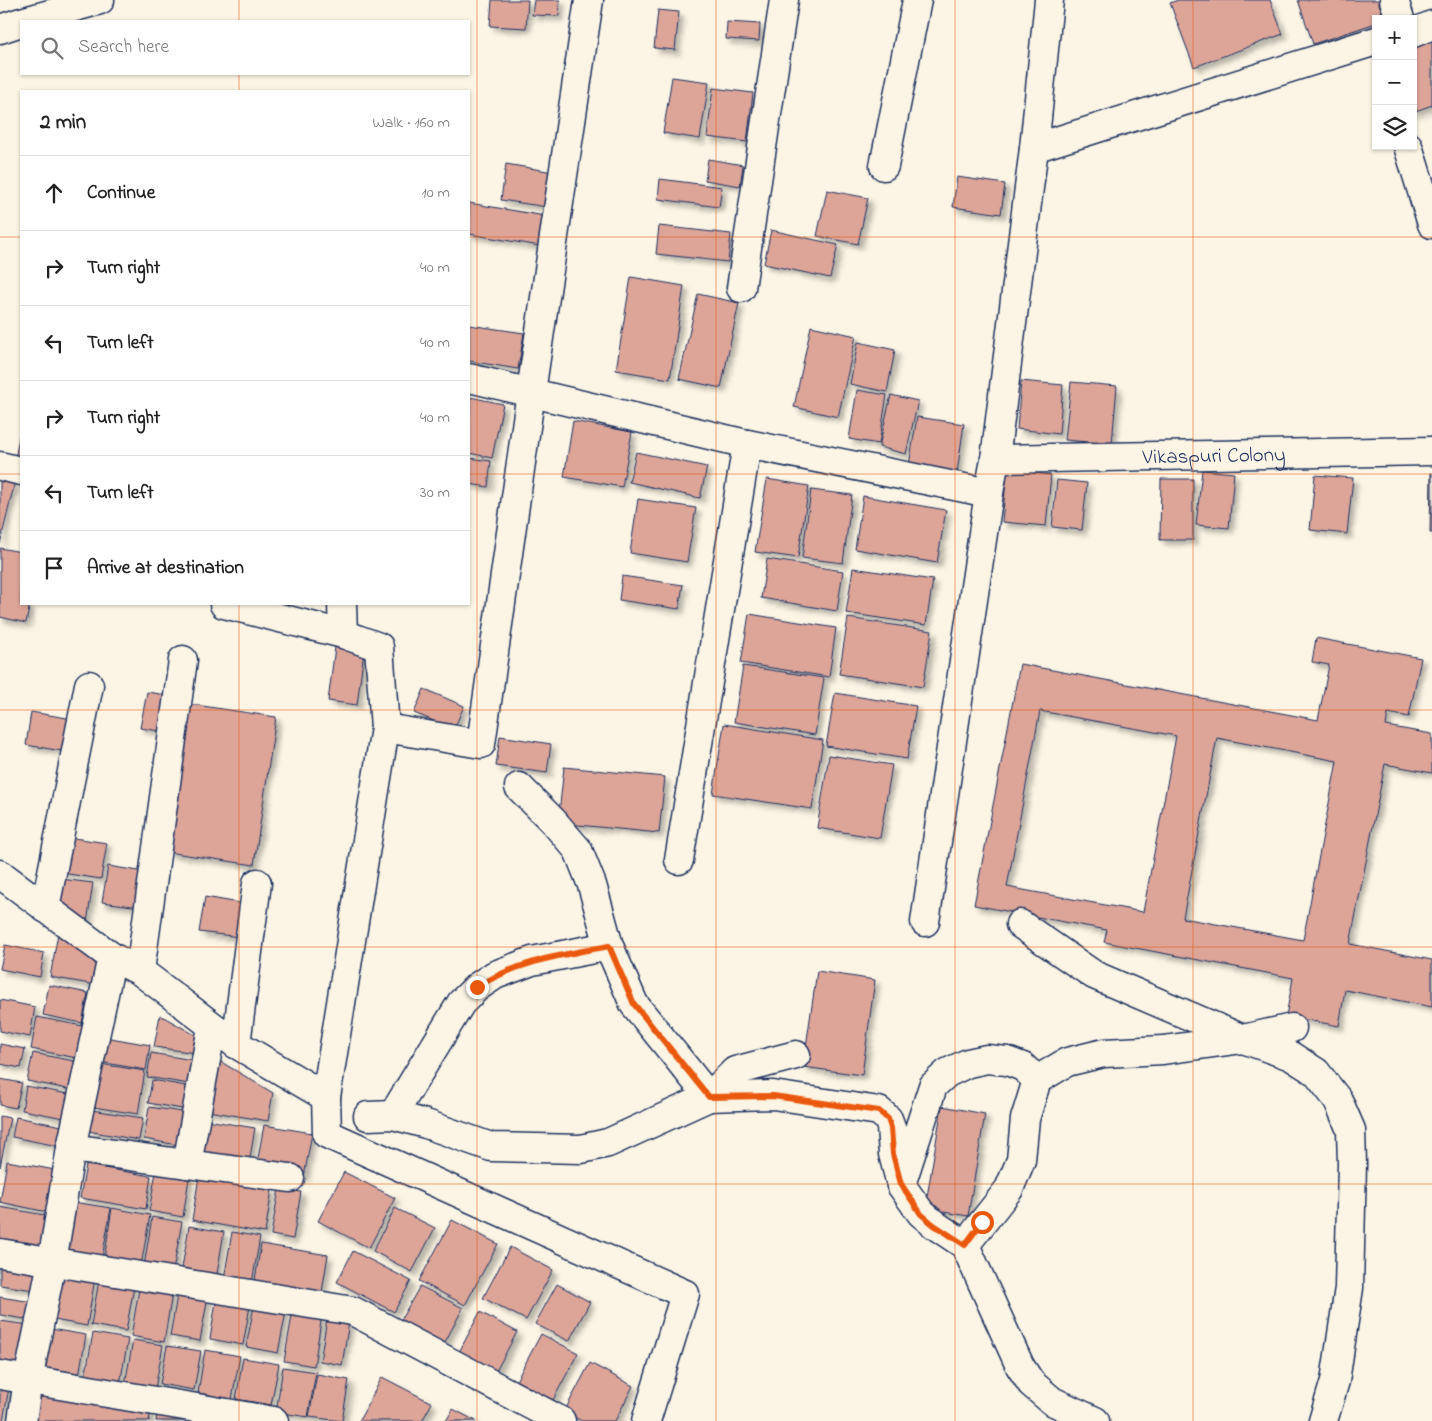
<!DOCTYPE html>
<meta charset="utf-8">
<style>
body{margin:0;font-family:"Indie Flower",sans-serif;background:#f2f2f2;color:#222}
.controls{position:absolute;right:15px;top:15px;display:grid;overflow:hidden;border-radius:0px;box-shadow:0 1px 4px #0004}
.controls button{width:45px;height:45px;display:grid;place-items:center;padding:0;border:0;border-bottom:1px solid #e0e0e0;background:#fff;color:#222;font:25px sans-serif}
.stop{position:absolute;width:15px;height:15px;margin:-11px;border:4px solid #ea580c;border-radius:50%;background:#fff}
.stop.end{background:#ea580c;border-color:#fff;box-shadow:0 1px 5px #0008}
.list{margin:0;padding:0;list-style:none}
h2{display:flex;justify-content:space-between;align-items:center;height:65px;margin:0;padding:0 20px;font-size:21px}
h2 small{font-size:16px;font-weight:400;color:#767676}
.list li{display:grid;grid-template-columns:32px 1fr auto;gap:15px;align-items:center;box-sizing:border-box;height:75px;padding:0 20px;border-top:1px solid #e0e0e0}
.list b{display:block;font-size:19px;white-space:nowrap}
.list em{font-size:16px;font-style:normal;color:#767676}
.icon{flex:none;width:28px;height:28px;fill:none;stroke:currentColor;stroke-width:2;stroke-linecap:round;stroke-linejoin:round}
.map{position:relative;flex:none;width:1432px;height:1421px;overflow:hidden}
.search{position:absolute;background:#fff;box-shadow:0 1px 4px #0004;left:20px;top:20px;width:450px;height:55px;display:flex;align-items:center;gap:12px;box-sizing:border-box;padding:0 18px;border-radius:0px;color:#767676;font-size:19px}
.panel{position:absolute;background:#fff;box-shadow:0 1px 4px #0004;left:20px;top:90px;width:450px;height:515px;border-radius:0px}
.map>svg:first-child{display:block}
</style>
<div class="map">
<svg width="1432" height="1421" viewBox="0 0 1432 1421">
<defs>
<filter id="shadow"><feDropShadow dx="4.5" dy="4.5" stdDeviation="2.5" flood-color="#0004"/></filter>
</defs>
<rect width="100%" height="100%" fill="#fcf5e5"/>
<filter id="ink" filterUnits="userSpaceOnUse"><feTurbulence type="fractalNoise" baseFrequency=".02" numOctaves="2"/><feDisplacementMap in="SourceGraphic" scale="10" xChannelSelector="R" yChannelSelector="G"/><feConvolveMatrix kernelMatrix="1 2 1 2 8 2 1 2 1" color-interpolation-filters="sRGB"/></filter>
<g filter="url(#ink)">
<g fill="#dda498" stroke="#1b2f5e" fill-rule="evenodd" filter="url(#shadow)">
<polygon points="492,0 528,0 526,28 490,26"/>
<polygon points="534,0 560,0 559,16 532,15"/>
<polygon points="1178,0 1270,0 1283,34 1194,67 1170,3"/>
<polygon points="1298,0 1378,0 1384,19 1376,19 1376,23 1313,44"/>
<polygon points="658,10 679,12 675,50 654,48"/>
<polygon points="727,22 760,24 759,41 726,39"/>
<polygon points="1432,40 1432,105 1413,112 1413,46"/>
<polygon points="672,77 709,82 700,139 663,133"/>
<polygon points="713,88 753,93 747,142 707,137"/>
<polygon points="708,159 743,165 740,186 705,180"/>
<polygon points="506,164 553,172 547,207 501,200"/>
<polygon points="957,177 1005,184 1001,214 953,207"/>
<polygon points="660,179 722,187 719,207 658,199"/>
<polygon points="827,190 868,198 858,244 817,236"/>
<polygon points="469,203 545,216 540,246 469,234"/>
<polygon points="659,226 731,234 728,262 656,254"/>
<polygon points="771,230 838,245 830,278 764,264"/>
<polygon points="631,277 684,286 670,379 616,370"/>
<polygon points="698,294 739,303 721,388 679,379"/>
<polygon points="469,325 524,333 518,369 469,361"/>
<polygon points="811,326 856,336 838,417 794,407"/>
<polygon points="858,342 895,350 887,392 850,384"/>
<polygon points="1021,381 1063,385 1059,434 1017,429"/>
<polygon points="1071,382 1117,386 1112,444 1065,440"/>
<polygon points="857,390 887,395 879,444 849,439"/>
<polygon points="891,395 918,401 906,454 879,447"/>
<polygon points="470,397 503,404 492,458 469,453"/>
<polygon points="917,417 964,424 957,473 909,465"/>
<polygon points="573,421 632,432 622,487 564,477"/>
<polygon points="21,426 21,467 14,465"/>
<polygon points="636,452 707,467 700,498 629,482"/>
<polygon points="469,458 491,461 488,487 469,484"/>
<polygon points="1007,470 1051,475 1046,526 1002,522"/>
<polygon points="1202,470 1234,473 1229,528 1196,525"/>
<polygon points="1431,473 1432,473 1432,533 1430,533"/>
<polygon points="1315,475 1353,478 1347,534 1310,530"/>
<polygon points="0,477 15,481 0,544"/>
<polygon points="767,479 809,486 798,558 755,552"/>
<polygon points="1161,479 1193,479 1193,540 1160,540"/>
<polygon points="1057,480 1087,483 1082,530 1052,527"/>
<polygon points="811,490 852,495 843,563 802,558"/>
<polygon points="863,496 946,510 937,563 855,549"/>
<polygon points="638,499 696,508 687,562 630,553"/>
<polygon points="0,548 21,552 21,604 30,604 26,623 0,617"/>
<polygon points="767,559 843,571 837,611 761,598"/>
<polygon points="853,568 933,580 926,625 846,613"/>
<polygon points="622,576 683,585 679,609 619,600"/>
<polygon points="749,614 836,628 829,677 741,663"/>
<polygon points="848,618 932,631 923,687 839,674"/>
<path d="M1316,638L1421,658L1409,717L1388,713L1386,726L1432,734V773L1385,764L1350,944L1432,960V1007L1345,990L1339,1026L1286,1016L1293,978L1104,942L1107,930L974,905L1020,664L1318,720L1329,665L1312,662ZM1040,711L1176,736L1143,912L1007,887ZM1217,738L1337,761L1303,940L1183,918Z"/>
<polygon points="335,647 364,651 357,705 328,701"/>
<polygon points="743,666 824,678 815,735 734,722"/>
<polygon points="424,689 464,706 454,729 414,713"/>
<polygon points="147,692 173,696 166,732 140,728"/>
<polygon points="835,693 916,706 907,759 826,746"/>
<polygon points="189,704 276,717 254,865 167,852"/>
<polygon points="31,712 73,719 68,752 26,745"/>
<polygon points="724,724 823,740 812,809 713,794"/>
<polygon points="500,736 551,744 547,773 496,766"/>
<polygon points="829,755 892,765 880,838 817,828"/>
<polygon points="564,767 665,777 659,833 558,823"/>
<polygon points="67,837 107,843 101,879 62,873"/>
<polygon points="108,866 145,872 140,907 102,902"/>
<polygon points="61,879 93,883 86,929 56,911"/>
<polygon points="205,897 245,904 240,937 199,932"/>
<polygon points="59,928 100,958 96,985 50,977"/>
<polygon points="5,945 44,953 40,977 0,969"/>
<polygon points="817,971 875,980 862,1075 803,1067"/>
<polygon points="49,985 88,993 82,1023 43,1015"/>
<polygon points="0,1000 35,1007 30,1037 0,1031"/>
<polygon points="160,1015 204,1040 203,1054 154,1047"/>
<polygon points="37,1017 88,1027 82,1059 31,1049"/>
<polygon points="105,1037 150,1045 146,1070 100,1062"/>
<polygon points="0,1044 25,1049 21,1068 0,1064"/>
<polygon points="33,1053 79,1062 73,1090 27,1081"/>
<polygon points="151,1053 199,1061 195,1085 147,1077"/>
<polygon points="211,1056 273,1093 268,1121 202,1110"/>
<polygon points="100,1064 145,1071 138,1114 93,1107"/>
<polygon points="0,1079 22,1083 16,1108 0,1105"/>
<polygon points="152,1080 192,1087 188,1110 148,1103"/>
<polygon points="26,1086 68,1094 64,1118 22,1110"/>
<polygon points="942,1106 985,1114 968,1216 925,1209"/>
<polygon points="149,1107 188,1113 183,1146 144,1139"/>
<polygon points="92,1110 143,1118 139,1140 88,1131"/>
<polygon points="0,1116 10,1118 0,1167"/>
<polygon points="16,1117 62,1126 58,1146 12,1137"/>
<polygon points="201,1119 255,1128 249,1164 195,1154"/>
<polygon points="264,1125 312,1133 304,1177 256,1169"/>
<polygon points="7,1161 55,1170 47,1212 0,1202"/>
<polygon points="86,1165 151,1176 146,1209 80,1198"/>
<polygon points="157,1166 190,1172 183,1217 149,1211"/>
<polygon points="344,1172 395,1198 369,1248 318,1221"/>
<polygon points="199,1176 272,1189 265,1233 192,1220"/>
<polygon points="279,1188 301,1192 293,1239 271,1235"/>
<polygon points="73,1202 111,1208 102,1258 64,1251"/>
<polygon points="0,1207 50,1216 42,1257 0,1249"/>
<polygon points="112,1208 150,1215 141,1266 104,1260"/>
<polygon points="395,1208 435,1228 412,1272 373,1251"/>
<polygon points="152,1217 182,1222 173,1271 144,1266"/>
<polygon points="452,1220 498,1244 465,1305 419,1281"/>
<polygon points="189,1226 224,1232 216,1280 181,1274"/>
<polygon points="232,1232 260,1237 251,1289 223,1285"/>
<polygon points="261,1244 328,1255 321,1298 254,1286"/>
<polygon points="510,1247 553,1270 526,1320 483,1298"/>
<polygon points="353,1251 411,1281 394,1312 337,1282"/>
<polygon points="0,1260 38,1266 34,1290 0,1285"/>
<polygon points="62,1272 95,1278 87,1326 54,1320"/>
<polygon points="100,1275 135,1281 126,1331 91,1325"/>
<polygon points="140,1283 173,1288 164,1342 131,1336"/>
<polygon points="557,1284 590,1302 569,1341 535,1324"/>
<polygon points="420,1286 463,1308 444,1344 400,1321"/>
<polygon points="178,1290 208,1296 200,1341 170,1336"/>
<polygon points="217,1295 251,1301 243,1345 210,1339"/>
<polygon points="0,1297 33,1302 31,1320 0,1315"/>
<polygon points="255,1301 287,1307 278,1353 246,1347"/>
<polygon points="293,1310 322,1315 314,1366 284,1361"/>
<polygon points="480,1312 517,1332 495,1373 458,1354"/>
<polygon points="327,1318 349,1322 342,1365 320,1361"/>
<polygon points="0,1321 29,1325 22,1369 0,1365"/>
<polygon points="51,1329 86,1335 79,1376 44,1370"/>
<polygon points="93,1333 128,1339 120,1384 85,1378"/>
<polygon points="541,1334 578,1353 553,1400 516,1381"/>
<polygon points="133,1340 163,1345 155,1389 125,1384"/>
<polygon points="167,1346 201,1351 194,1390 160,1384"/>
<polygon points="205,1350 240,1356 232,1399 198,1393"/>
<polygon points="243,1358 279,1364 271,1405 236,1399"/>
<polygon points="590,1363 633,1386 615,1421 582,1421 564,1412"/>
<polygon points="283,1367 316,1372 308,1417 276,1412"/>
<polygon points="317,1374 349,1380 342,1421 309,1417"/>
<polygon points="382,1377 432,1403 422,1421 359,1421"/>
<polygon points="0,1387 9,1388 3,1421 0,1421"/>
<polygon points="38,1389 151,1409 149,1421 33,1421"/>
<polygon points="158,1409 191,1421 156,1421"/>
<polygon points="453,1409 476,1421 446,1421"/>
</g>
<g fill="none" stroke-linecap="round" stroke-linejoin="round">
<g stroke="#1b2f5e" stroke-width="31">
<g id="minor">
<polyline points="1394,0 1400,19"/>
<polyline points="25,21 100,0"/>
<polyline points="0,29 21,22"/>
<polyline points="1413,33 1432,25"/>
<polyline points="1408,146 1432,224"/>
<polyline points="1034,148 1376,41"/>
<polyline points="884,166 917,0"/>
<polyline points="741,288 784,0"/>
<polyline points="469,378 747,444 989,493"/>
<path id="s1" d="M995,459L1432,451"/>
<polyline points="0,466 21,471"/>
<polyline points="224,604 343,634"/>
<polyline points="342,604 343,634 379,647 385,728 326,1097 327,1134 685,1294 646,1421"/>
<polyline points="385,728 481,744 531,392 589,0"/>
<polyline points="519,787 553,821 578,850 592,885 609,946 634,1004 709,1097 773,1095 879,1111 888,1119 891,1127 893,1154 901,1185 921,1213 935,1225 965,1245 1020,1366 1031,1383 1052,1401 1095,1421"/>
<polyline points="679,860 747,444"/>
<polyline points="0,874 112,957 140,971 236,1044 326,1097"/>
<polyline points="45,908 89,685"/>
<polyline points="925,922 989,493 995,459 1034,148 1049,0"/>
<polyline points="1020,924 1094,975 1243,1039 1292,1028"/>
<polyline points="140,971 183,660"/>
<polyline points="236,1044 257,883"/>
<polyline points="393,1115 461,1003 477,987 495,975 532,961 609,946"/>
<polyline points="368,1116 393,1115 426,1124 491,1147 581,1149 608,1143 709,1097 735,1071 796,1055"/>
<polyline points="71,1148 187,1164 212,1027"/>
<polyline points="187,1164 290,1178"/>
<polyline points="901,1185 933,1086 947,1073 968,1063 987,1059 1007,1061 1023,1067 1037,1080"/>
<polyline points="965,1245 1009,1189 1021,1160 1025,1119 1037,1080 1067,1062 1104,1053 1163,1050 1243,1039 1291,1056 1316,1072 1338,1100 1351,1130 1352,1164 1349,1288 1335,1381 1323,1421"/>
<polyline points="0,1253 353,1311 561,1421"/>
<polyline points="0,1375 274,1421"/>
<polyline points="22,1421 28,1380 52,1262 71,1148 112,957"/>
</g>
</g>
<use href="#minor" stroke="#fcf5e5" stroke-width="28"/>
</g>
</g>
<g fill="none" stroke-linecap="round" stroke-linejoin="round" filter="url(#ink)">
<path stroke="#ea580c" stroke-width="6" d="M477,987C518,961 562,955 609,946L634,1004L709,1097L773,1096L879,1111L888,1119L891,1128L893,1154L901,1184L921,1214L934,1225L965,1245L982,1222"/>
</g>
<path fill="none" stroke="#e8590c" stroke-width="1" stroke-opacity="0.55" d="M239,0V21M477,0V1421M716,0V1421M955,0V1421M1193,0V1421M239,74V91M0,237H21M469,237H1432M0,474H21M469,474H1432M239,604V1421M0,710H1432M0,947H1432M0,1184H1432"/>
<g text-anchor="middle" stroke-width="4" stroke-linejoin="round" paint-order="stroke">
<g font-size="21" fill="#1b2f5e" stroke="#fcf5e5">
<text dy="7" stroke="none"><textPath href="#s1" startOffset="219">Vikaspuri Colony</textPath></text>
</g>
</g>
</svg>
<div class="controls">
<button>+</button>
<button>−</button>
<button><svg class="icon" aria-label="layers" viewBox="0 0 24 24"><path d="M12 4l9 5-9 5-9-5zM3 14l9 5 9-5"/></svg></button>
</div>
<div class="stop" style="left:982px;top:1222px"></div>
<div class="stop end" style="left:477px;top:987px"></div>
<div class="search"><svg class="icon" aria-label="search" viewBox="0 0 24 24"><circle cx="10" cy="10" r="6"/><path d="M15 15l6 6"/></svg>Search here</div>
<section class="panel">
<h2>2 min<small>Walk · 160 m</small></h2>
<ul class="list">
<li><svg class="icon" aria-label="ahead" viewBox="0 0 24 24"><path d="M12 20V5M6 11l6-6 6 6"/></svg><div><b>Continue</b></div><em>10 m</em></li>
<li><svg class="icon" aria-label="right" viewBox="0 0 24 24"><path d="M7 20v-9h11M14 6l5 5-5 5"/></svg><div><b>Turn right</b></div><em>40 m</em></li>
<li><svg class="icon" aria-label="left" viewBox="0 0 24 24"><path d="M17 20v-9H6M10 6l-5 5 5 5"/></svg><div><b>Turn left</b></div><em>40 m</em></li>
<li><svg class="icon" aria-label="right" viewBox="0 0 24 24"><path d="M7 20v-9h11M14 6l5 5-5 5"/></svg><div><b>Turn right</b></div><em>40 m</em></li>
<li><svg class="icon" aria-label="left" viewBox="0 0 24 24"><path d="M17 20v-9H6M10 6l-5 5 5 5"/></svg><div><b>Turn left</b></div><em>30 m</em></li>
<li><svg class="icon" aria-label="arrive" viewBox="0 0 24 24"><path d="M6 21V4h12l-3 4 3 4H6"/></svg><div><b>Arrive at destination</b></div></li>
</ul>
</section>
</div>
